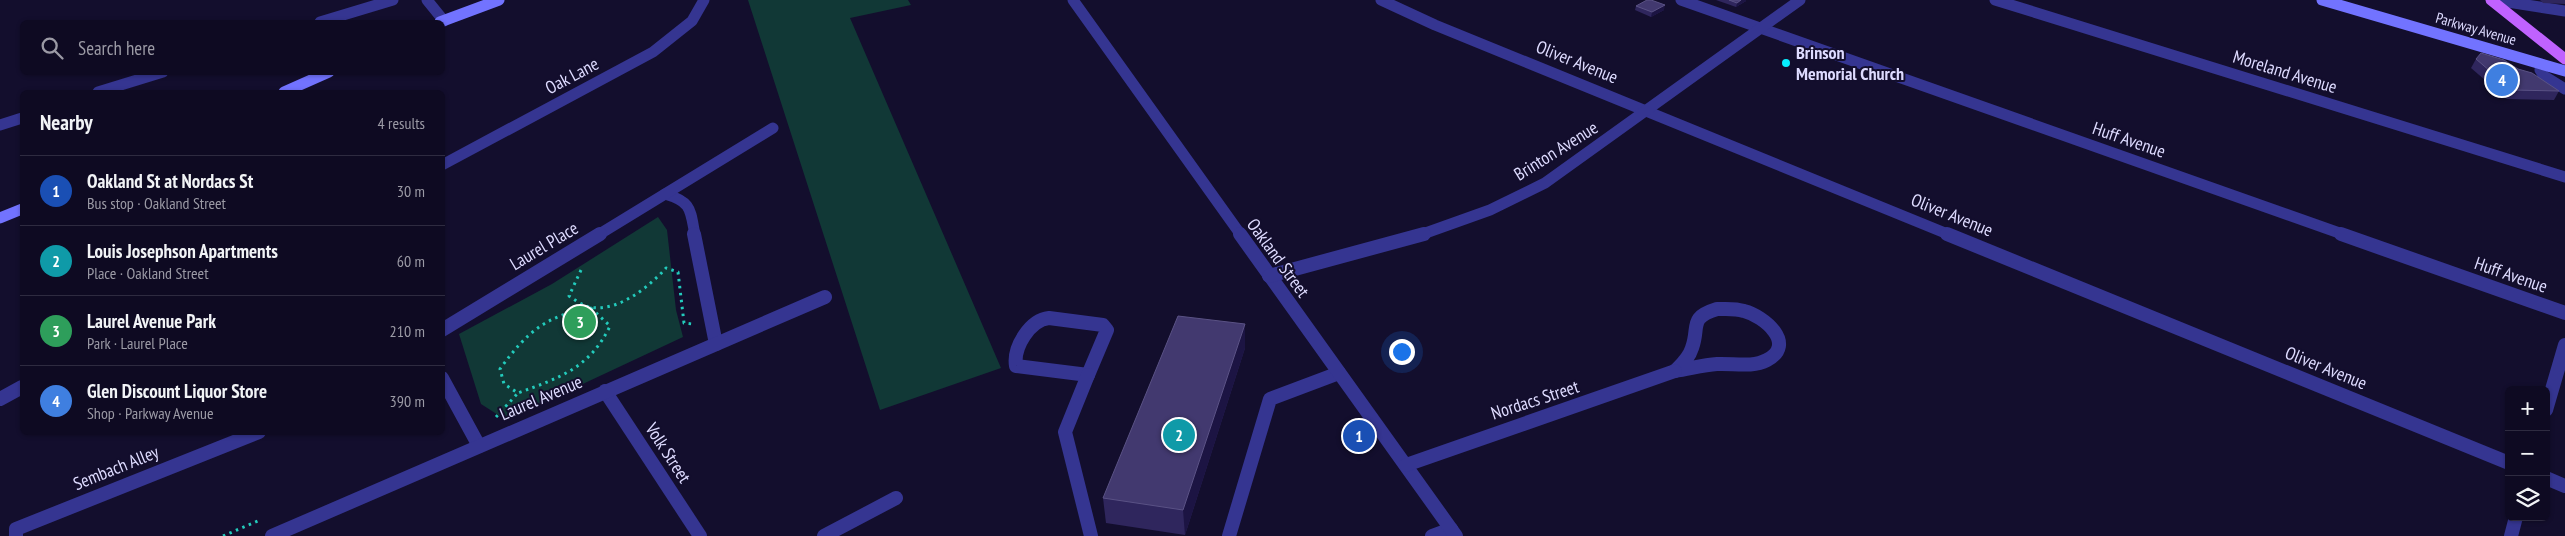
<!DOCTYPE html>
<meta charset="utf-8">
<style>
body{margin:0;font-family:"PT Sans Narrow",sans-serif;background:#1c182f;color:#f1f3f6}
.controls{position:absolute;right:15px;bottom:15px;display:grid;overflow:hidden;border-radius:8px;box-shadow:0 1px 4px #0004}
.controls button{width:45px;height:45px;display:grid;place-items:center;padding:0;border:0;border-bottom:1px solid #2e2b40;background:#0e0a22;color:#f1f3f6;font:25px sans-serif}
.you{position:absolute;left:1401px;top:351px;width:18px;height:18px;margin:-12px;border:4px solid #fff;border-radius:50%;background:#1a73e8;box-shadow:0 0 0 8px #1a73e833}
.badge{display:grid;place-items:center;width:32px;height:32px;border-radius:50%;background:#d93025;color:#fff;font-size:16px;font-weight:700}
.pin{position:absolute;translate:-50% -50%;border:2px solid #fff;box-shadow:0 1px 5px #0006}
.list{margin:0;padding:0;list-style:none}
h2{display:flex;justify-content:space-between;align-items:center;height:65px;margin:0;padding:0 20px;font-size:21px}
h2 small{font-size:16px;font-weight:400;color:#9b9aa5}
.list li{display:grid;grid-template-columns:32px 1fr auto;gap:15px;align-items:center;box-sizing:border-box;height:70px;padding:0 20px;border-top:1px solid #2e2b40}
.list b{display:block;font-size:19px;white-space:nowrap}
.list p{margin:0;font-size:16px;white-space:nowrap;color:#9b9aa5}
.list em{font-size:16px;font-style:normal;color:#9b9aa5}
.icon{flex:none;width:28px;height:28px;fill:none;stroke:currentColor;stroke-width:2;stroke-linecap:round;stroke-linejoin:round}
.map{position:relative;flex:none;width:2565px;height:536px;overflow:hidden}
.search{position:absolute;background:#0e0a22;box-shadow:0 1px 4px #0004;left:20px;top:20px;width:425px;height:55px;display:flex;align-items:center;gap:12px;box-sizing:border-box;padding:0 18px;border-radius:8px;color:#9b9aa5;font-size:19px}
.panel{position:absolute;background:#0e0a22;box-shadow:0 1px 4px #0004;left:20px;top:90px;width:425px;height:345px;border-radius:8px}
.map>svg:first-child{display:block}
</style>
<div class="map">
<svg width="2565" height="536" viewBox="0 0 2565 536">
<rect width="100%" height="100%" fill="#130e2d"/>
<g fill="#113836">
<polygon points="748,0 908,0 911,5 850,18 1001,368 880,410"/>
<polygon points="658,217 667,230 676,310 683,337 506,420 481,404 459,334 552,284"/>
</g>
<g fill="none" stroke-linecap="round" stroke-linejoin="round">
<g stroke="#23cbbc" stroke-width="3" stroke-dasharray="2.5 4.5" stroke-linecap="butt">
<path d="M581,270L569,296C575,300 582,305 589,307C617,313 649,287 666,268L678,272L684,323L692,324"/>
<path d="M591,308L610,326C590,368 559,378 518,393L504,384L500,369C526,333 546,315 591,308Z"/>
<polyline points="496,417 518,393"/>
<polyline points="223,536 258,521"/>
</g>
<g stroke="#353591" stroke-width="11">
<polyline points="2495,0 2565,11"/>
<polyline points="320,22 393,0"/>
<polyline points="2541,64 2540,70 2544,76 2565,89"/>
<polyline points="98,92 163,72"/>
<polyline points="0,125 22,118"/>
</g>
<g stroke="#353591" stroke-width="14">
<path d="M1049,318L1103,325L1107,330L1088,375L1016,366C1013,347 1030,320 1049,318Z"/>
<polyline points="1088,375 1065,432 1091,536"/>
<polyline points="16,536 16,529 259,432"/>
<polyline points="1229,536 1270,399 1339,373"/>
<polyline points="1432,536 1451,529"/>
</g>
<g stroke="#353591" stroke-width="11">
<polyline points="427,0 444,21"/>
<polyline points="1073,0 1241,235"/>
<polyline points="1381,0 1435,25 1950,235"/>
<polyline points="1681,0 2345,235"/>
<polyline points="1995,0 2565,177"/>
<polyline points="442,165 653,52 692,21 704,0"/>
<path d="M665,194C692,202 690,209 695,235"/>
<polyline points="598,235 773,128"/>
<polyline points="1420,235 1490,210 1545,183 1800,0"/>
</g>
<g stroke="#353591" stroke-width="14">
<polyline points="694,234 716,344"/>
<polyline points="1240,234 1456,536"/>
<polyline points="1947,234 2509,463"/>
<polyline points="2341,234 2565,313"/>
<polyline points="1269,276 1424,234"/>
<path d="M1717,309C1726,309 1735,308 1744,311C1764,316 1797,344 1767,360C1752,368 1733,363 1717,364C1703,365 1689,369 1675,371C1682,364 1689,358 1692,348C1700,326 1688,318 1717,309Z"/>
<polyline points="442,330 600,234"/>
<polyline points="442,378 479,446"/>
<polyline points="605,391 700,536"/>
<polyline points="0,399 22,387"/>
<polyline points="2546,410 2565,345"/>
<polyline points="1406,465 1675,371"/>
<polyline points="2546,478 2565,486"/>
<polyline points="272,536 825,297"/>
<polyline points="824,536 896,498"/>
<polyline points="2511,536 2516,517"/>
</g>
<g stroke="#7273ff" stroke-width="11">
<polyline points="2322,0 2565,71"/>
<polyline points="440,22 499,0"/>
<polyline points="284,92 329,72"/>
<polyline points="0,218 22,209"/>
</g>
<polyline stroke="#c062ff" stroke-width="11" points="2491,0 2565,59"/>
</g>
<g fill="#2f265d">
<polygon points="1716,0 1746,0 1746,1 1736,7"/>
<polygon points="2540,0 2565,0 2565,4 2543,3"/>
<polygon points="1636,6 1664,10 1651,17 1635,10"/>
<polygon points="2476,59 2518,69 2559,91 2554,100 2507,99 2471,68"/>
<polygon points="1245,324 1245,348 1185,535 1106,523 1103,498"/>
</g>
<g fill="#1c1443">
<polygon points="1741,0 1746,0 1746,1 1736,7 1737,3"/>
<polygon points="1665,5 1664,10 1651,17 1652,12"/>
<polygon points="1245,324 1245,348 1185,535 1183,510"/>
</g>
<g fill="#42396f" stroke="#5a5285">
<polygon points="1647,0 1651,0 1665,5 1652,12 1636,6"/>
<polygon points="1729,0 1741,0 1737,3"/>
<polygon points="2481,53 2504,60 2518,69 2532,73 2559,91 2512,90 2476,59"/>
<polygon points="1178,316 1245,324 1183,510 1103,498"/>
</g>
<circle fill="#07eeff" stroke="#130e2d" stroke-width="2" cx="1786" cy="63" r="5"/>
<g text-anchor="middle" stroke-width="4" stroke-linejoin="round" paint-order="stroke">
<g font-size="15" fill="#dedbff" stroke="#130e2d">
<text transform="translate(2476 29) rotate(16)" y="5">Parkway Avenue</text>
</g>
<g font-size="18" font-weight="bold" fill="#dedbff" stroke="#130e2d" text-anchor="start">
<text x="1796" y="59">Brinson<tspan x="1796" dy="21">Memorial Church</tspan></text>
</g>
<g font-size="18" fill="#dedbff" stroke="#130e2d">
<text transform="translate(1577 62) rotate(22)" y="6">Oliver Avenue</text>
<text transform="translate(2285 72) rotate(17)" y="6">Moreland Avenue</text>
<text transform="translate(572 76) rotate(-28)" y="6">Oak Lane</text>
<text transform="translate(2129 140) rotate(19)" y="6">Huff Avenue</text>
<text transform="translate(1556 151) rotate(-32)" y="6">Brinton Avenue</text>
<text transform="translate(1952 215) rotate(22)" y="6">Oliver Avenue</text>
<text transform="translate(544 246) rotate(-31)" y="6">Laurel Place</text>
<text transform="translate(1278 258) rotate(54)" y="6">Oakland Street</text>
<text transform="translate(2511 275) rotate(19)" y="6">Huff Avenue</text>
<text transform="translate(2326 368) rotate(22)" y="6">Oliver Avenue</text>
<text transform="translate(541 398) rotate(-23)" y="6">Laurel Avenue</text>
<text transform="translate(1535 400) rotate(-18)" y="6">Nordacs Street</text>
<text transform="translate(668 453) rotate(57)" y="6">Volk Street</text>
<text transform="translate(116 468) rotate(-22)" y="6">Sembach Alley</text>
</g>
</g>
</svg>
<div class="controls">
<button>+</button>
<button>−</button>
<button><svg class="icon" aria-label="layers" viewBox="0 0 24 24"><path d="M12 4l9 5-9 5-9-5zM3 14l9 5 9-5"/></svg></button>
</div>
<div class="you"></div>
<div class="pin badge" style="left:1359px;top:436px;background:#1a4fb4">1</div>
<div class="pin badge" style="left:1179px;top:435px;background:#0f9aa8">2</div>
<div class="pin badge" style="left:580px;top:322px;background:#2e9e5b">3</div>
<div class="pin badge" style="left:2502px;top:80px;background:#3f7fe0">4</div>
<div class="search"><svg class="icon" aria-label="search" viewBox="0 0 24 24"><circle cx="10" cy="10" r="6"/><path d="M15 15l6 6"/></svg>Search here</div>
<section class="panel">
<h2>Nearby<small>4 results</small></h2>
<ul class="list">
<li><span class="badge" style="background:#1a4fb4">1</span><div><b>Oakland St at Nordacs St</b><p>Bus stop · Oakland Street</p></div><em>30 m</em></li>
<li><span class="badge" style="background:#0f9aa8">2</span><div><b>Louis Josephson Apartments</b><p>Place · Oakland Street</p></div><em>60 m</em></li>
<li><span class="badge" style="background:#2e9e5b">3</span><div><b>Laurel Avenue Park</b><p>Park · Laurel Place</p></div><em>210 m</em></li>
<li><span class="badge" style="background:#3f7fe0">4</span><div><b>Glen Discount Liquor Store</b><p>Shop · Parkway Avenue</p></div><em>390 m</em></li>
</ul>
</section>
</div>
